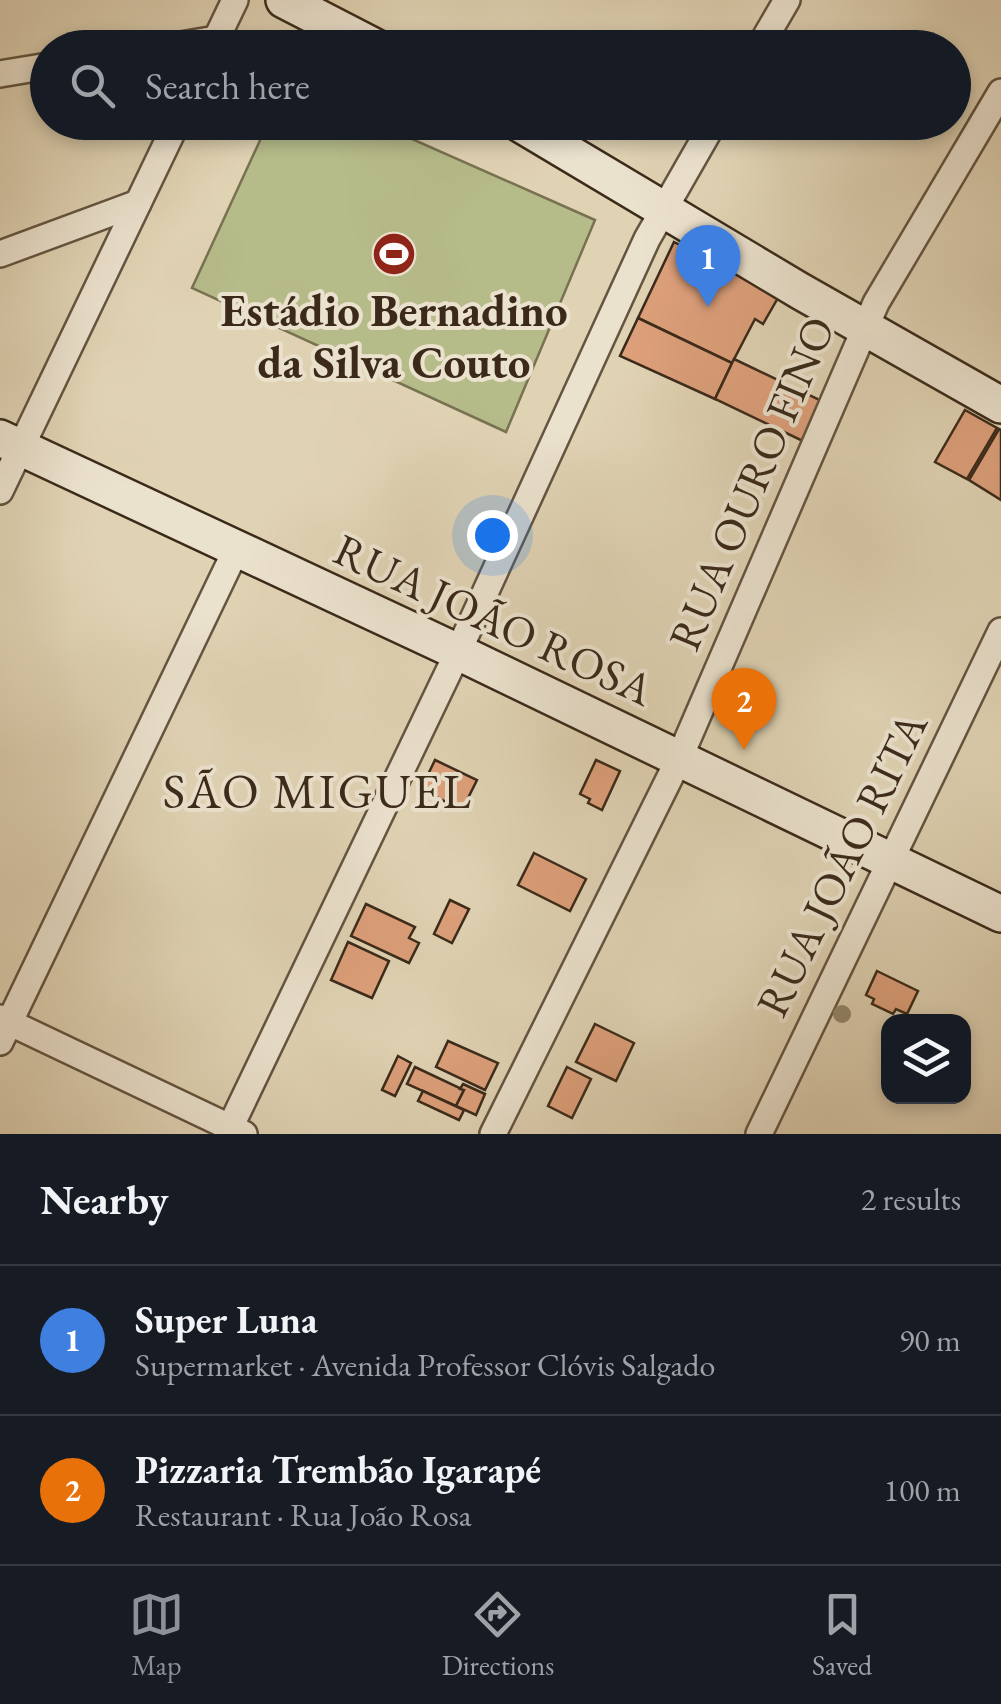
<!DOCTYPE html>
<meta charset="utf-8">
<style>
body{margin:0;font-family:"EB Garamond",serif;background:#20242c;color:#f1f3f6}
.controls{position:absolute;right:30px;bottom:30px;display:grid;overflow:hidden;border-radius:20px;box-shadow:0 5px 15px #0003}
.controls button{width:90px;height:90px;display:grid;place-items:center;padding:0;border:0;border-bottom:2px solid #363941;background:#171b24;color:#f1f3f6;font:50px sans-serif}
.you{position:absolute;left:492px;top:535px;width:35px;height:35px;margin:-25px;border:8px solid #fff;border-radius:50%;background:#1a73e8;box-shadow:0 0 0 15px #1a73e833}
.badge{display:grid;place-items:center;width:65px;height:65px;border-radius:50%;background:#8c9099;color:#fff;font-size:32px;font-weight:700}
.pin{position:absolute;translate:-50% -82px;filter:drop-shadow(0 2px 5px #0008)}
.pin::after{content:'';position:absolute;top:52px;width:35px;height:30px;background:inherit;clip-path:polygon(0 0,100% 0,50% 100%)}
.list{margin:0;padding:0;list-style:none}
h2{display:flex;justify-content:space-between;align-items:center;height:130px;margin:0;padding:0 40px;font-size:42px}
h2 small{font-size:32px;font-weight:400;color:#9ea1a6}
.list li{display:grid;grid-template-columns:65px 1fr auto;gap:30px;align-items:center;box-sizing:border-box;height:150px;padding:0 40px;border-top:2px solid #363941}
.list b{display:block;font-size:38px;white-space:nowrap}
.list p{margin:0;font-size:32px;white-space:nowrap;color:#9ea1a6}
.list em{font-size:32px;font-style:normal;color:#9ea1a6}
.icon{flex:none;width:55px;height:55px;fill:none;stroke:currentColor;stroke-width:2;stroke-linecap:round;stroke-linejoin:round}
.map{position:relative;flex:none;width:1001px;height:1134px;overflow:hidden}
.search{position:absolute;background:#171b24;box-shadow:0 5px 15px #0003;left:30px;right:30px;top:30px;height:110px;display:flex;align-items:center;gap:25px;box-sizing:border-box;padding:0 35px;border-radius:55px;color:#9ea1a6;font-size:38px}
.sheet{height:430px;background:#171b24}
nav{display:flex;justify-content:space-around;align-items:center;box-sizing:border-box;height:140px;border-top:2px solid #363941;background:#171b24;font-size:28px;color:#9ea1a6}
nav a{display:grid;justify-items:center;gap:5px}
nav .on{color:#8c9099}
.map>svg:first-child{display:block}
</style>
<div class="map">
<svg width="1001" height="1134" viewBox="0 0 1001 1134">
<rect width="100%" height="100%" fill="#e0d3b4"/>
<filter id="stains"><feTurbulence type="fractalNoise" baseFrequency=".002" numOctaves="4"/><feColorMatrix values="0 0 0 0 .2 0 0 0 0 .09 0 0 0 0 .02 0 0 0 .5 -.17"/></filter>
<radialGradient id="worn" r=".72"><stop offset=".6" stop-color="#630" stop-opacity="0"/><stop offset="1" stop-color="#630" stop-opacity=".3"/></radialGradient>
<polygon fill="#b6bb8a" stroke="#787252" stroke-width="2.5" points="268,123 376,123 595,220 506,432 192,288"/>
<g fill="#dda07b" stroke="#3b2a1a" stroke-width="2.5">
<polygon points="674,242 779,296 763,324 755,319 732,363 638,318"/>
<polygon points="638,318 732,363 715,399 620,356"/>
<polygon points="734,359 826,403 807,443 715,399"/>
<polygon points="965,410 997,428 967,479 935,462"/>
<polygon points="999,429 1001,430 1001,500 969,480"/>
<polygon points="435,760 477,780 462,810 421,789"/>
<polygon points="596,760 620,771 602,810 588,803 590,799 580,794"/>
<polygon points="534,853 586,879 570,911 518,885"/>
<polygon points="450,900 469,909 452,943 434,934"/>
<polygon points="366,904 415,927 409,938 419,943 409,963 351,936"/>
<polygon points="348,942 389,961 372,998 331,980"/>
<polygon points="877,971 918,991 907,1014 896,1009 893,1014 872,1004 874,999 866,995"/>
<polygon points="595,1024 634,1043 616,1081 576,1062"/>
<polygon points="448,1041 498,1063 485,1090 436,1067"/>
<polygon points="398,1056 411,1063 395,1096 382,1090"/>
<polygon points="415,1067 464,1090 456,1106 407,1084"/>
<polygon points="567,1067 591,1079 572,1118 548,1106"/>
<polygon points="463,1084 485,1094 476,1115 456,1106 464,1090 460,1089"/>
<polygon points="423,1091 464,1110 459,1120 418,1101"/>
</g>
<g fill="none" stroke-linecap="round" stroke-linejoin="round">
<g stroke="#645440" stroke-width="30">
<g id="street">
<polyline points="163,48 216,39"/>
<polyline points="212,48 235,0"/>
<polyline points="759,48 787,0"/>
<polyline points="0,74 48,66"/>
<polyline points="0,254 138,203"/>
<polyline points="0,491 177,122"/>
<polyline points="0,1018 244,1134"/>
<polyline points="0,1042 236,550"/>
<polyline points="227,1134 458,652 647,239 714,122"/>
<polyline points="493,1134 679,759 876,303 1001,92"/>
<polyline points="759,1134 1001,631"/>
</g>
</g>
<g stroke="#3b2a1a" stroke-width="40">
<g id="secondary">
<polyline points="284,0 377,48"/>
<polyline points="517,122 800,291 1001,405"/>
<polyline points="0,438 458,652 1001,914"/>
</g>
</g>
<use href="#street" stroke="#ebe2ce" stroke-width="25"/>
<use href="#secondary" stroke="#ebe2ce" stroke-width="35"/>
</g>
<circle fill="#93866b" cx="842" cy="1014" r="9"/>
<defs>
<g id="stadium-disc" transform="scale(2.25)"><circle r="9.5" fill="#8f2418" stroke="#ebe2ce"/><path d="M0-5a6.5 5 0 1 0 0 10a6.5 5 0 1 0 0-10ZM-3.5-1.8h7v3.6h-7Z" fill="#fff"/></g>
</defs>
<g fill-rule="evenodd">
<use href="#stadium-disc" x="394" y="254"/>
</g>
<g text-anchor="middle" stroke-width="8" stroke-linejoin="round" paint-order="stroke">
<g font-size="45" font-weight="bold" fill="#3b2a1a" stroke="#ebe2ce">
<text x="394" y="326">Estádio Bernadino<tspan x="394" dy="52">da Silva Couto</tspan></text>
</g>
<g font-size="45" fill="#3b2a1a" stroke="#ebe2ce">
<text transform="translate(751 483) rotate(-67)" y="16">RUA OURO FINO</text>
<text transform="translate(494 619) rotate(25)" y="16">RUA JOÃO ROSA</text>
<text transform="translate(841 864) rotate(-64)" y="16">RUA JOÃO RITA</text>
</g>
<g font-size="48" letter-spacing="2.5" fill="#3b2a1a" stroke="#ebe2ce">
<text x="318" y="808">SÃO MIGUEL</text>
</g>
</g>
<rect width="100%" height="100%" filter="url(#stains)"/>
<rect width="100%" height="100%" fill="url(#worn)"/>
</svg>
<div class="controls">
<button><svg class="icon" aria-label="layers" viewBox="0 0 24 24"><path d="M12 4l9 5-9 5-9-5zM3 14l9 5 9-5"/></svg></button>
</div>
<div class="you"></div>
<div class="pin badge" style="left:708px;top:307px;background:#3f7fe0">1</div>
<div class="pin badge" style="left:744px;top:750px;background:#e8710a">2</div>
<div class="search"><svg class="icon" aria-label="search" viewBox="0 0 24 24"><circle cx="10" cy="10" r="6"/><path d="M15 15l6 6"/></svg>Search here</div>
</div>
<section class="sheet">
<h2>Nearby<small>2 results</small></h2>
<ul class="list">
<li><span class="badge" style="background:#3f7fe0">1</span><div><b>Super Luna</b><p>Supermarket · Avenida Professor Clóvis Salgado</p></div><em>90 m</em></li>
<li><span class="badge" style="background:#e8710a">2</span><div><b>Pizzaria Trembão Igarapé</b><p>Restaurant · Rua João Rosa</p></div><em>100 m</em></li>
</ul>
</section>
<nav>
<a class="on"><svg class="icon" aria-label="map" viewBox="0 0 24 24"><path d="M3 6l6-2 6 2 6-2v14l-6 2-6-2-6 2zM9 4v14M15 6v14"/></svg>Map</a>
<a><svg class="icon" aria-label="directions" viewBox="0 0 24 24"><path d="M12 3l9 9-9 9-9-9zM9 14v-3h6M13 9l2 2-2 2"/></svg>Directions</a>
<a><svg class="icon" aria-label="saved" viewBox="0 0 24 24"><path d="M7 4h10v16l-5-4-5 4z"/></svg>Saved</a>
</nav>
